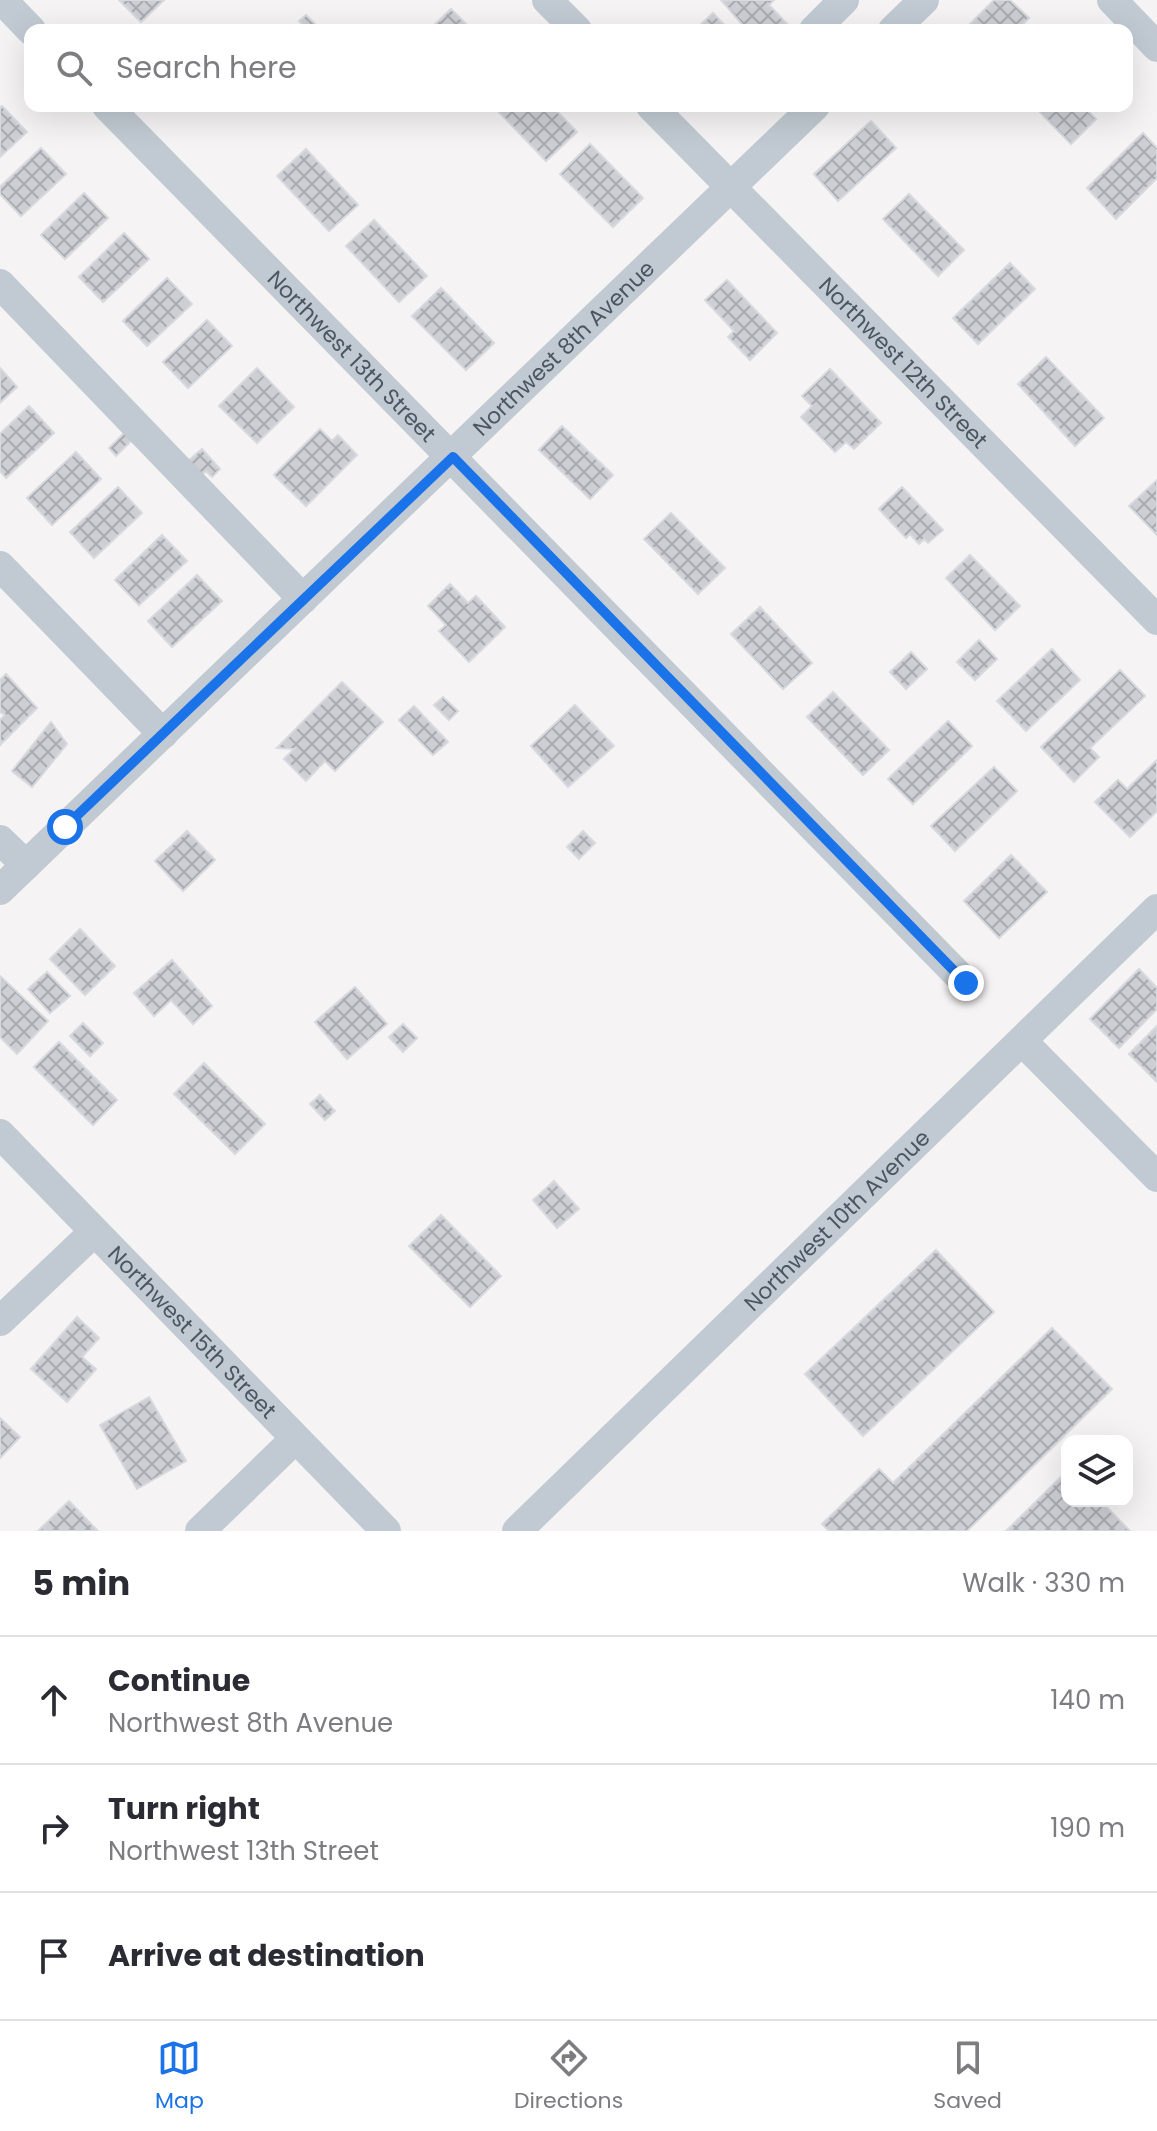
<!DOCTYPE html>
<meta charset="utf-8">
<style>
body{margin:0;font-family:Poppins,sans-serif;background:#f7f7f7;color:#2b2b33}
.controls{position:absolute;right:24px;bottom:24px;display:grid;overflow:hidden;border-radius:16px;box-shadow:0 8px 32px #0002}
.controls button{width:72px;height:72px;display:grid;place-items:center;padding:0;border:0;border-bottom:2px solid #e1e1e2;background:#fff;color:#2b2b33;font:40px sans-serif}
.stop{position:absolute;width:24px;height:24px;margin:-18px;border:6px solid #1a73e8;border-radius:50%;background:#fff}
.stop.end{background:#1a73e8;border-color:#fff;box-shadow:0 2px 8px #0008}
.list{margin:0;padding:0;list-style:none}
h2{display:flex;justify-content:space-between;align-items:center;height:104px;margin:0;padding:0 32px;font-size:34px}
h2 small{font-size:26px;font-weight:400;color:#7c7c81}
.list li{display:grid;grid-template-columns:52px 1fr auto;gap:24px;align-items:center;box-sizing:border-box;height:128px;padding:0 32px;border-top:2px solid #e1e1e2}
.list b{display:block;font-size:30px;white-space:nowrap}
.list p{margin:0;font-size:26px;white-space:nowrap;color:#7c7c81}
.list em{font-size:26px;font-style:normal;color:#7c7c81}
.icon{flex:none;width:44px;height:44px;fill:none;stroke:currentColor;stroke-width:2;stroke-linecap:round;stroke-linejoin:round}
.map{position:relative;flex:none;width:1157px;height:1531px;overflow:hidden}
.search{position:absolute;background:#fff;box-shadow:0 8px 32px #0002;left:24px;right:24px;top:24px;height:88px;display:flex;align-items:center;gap:20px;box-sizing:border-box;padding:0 28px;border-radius:16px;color:#7c7c81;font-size:30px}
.sheet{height:488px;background:#fff}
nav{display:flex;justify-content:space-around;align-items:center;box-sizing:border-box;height:112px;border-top:2px solid #e1e1e2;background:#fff;font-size:22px;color:#7c7c81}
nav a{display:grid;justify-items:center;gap:4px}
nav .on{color:#1a73e8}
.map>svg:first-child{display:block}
</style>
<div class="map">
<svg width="1157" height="1531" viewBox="0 0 1157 1531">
<defs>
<pattern id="building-cross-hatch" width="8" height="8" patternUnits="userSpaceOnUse" patternTransform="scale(2)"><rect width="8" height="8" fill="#cdcfd5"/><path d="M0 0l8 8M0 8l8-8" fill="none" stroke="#a8abb0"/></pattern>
</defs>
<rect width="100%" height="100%" fill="#f5f3f3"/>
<g fill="url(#building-cross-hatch)" stroke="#d7d9de" stroke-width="2">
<polygon points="119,0 164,0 141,22"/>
<polygon points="721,0 774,0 769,5 793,30 747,30"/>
<polygon points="994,0 1010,0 1029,18 1017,30 964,30"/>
<polygon points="451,9 472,30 429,30"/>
<polygon points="713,13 729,30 695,30"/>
<polygon points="306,15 321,30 307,30 299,21"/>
<polygon points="2,106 27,132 0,157 0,108"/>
<polygon points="493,106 552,106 577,132 546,161"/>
<polygon points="1034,106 1083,106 1096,119 1071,144"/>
<polygon points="871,121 896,148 838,201 814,174"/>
<polygon points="1143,133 1157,148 1157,178 1116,219 1087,188"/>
<polygon points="590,144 643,198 613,227 560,174"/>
<polygon points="41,148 66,174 21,216 0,194 0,187"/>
<polygon points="306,149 358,205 329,231 277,176"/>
<polygon points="84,193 108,218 65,259 41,235"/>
<polygon points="909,194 964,250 938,276 883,219"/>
<polygon points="374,220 427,276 399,302 346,246"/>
<polygon points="124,233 149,259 103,302 79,277"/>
<polygon points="1010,263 1035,289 978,344 953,318"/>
<polygon points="167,278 192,304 147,346 123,321"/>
<polygon points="727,280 777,333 750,360 728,337 734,331 705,300"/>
<polygon points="441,288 494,343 466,370 412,316"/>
<polygon points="207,320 232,346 188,388 163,362"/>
<polygon points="1046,357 1104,418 1075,446 1018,384"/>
<polygon points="0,368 17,387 0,403"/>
<polygon points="257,368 294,407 257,443 219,406"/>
<polygon points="830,369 881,423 854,449 846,442 835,452 801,417 812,406 802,396"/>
<polygon points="29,406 54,433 6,478 0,471 0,434"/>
<polygon points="562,426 613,475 590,499 539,450"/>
<polygon points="320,429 332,441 338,435 357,455 306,506 274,475"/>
<polygon points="126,431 134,438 116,456 109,448"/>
<polygon points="202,449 220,469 212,477 206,471 201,476 188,461"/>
<polygon points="76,452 101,479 52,525 27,498"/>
<polygon points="1157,480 1157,535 1129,506"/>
<polygon points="118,487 142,513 94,558 70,532"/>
<polygon points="902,487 943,530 928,543 924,539 919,544 910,534 906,538 879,509"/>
<polygon points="671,513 725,568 698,594 644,539"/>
<polygon points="162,535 187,561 139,605 115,580"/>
<polygon points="970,555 1020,606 995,630 946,578"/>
<polygon points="197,575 222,601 172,647 148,621"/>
<polygon points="450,584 468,603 476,596 505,627 469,662 439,631 446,625 428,606"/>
<polygon points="760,607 812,663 783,689 731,634"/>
<polygon points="979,640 997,659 975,680 957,662"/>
<polygon points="1052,649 1080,680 1026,731 997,701"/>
<polygon points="911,652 927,669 906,689 890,672"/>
<polygon points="1120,670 1145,696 1090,748 1099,757 1074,782 1041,747"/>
<polygon points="6,674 37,708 0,745 0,720 5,715 0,712 0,680"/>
<polygon points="342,682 383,722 335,771 325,761 306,781 284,759 294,749 277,748"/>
<polygon points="833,692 889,750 863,775 807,717"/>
<polygon points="443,697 458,711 449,720 434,705"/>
<polygon points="575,705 614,746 568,787 531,746"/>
<polygon points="414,706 448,742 433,755 399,720"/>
<polygon points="948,721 972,746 913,804 888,779"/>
<polygon points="51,722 67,744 32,787 12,771"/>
<polygon points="1157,760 1157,811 1130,837 1095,802 1118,780 1127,789"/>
<polygon points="994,767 1017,791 955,851 931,826"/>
<polygon points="187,831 215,860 183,891 155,861"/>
<polygon points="583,831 595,843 579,859 567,847"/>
<polygon points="1011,855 1047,892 999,938 964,901"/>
<polygon points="80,929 115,966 85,995 50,959"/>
<polygon points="172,960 212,1006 193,1024 171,1000 154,1016 134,993"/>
<polygon points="1139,969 1157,988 1157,1009 1119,1048 1090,1019"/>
<polygon points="47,972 70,996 50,1013 28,989"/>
<polygon points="0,976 48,1021 17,1054 0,1037"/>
<polygon points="355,987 387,1024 347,1059 315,1022"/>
<polygon points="83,1023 103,1043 90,1056 70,1036"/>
<polygon points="403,1024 417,1038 403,1052 389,1037"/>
<polygon points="1157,1026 1157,1082 1129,1054"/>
<polygon points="59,1042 117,1100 93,1125 34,1067"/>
<polygon points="204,1063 265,1124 235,1154 174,1094"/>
<polygon points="320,1095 335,1111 325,1120 310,1104"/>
<polygon points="554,1181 579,1209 557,1228 533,1200"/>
<polygon points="441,1215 501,1276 470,1307 409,1246"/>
<polygon points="936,1250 994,1312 863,1436 805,1374"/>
<polygon points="77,1317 99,1338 82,1357 96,1369 67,1402 31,1369"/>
<polygon points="1052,1328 1112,1389 967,1531 829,1531 822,1524 879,1469 893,1483"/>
<polygon points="149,1397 186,1461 137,1489 100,1425"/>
<polygon points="0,1418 20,1437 0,1458"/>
<polygon points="1067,1471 1067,1501 1101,1501 1130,1531 1006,1531"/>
<polygon points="69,1501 98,1531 38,1531"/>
</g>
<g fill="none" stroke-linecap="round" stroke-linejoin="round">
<g stroke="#c1cad2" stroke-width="30">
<polyline points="2,0 31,30"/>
<polyline points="547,0 577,30"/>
<polyline points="1112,0 1157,47"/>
<polyline points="814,30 844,0"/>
<polyline points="893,30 924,0"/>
<path id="s1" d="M107,106L966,983"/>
<path id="s2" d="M651,106L1157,620"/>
<polyline points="0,284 303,599"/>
<polyline points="0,566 163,734"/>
<polyline points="0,840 26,865"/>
<path id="s3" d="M0,890L815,106"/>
<polyline points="1022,1041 1157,1177"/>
<path id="s4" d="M0,1134L386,1531"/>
<polyline points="0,1321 94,1232"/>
<polyline points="200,1531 295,1439"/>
<path id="s5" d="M517,1531L1157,909"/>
</g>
</g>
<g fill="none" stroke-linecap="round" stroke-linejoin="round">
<polyline stroke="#1a73e8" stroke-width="10" points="65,827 453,457 966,983"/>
</g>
<g text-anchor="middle" stroke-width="8" stroke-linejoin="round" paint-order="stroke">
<g font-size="22" fill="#4a5661" stroke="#fff">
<text dy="8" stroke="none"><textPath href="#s3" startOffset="782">Northwest 8th Avenue</textPath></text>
<text dy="8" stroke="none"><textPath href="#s1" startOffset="350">Northwest 13th Street</textPath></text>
<text dy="8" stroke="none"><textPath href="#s2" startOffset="360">Northwest 12th Street</textPath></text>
<text dy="8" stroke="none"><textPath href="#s5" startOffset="446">Northwest 10th Avenue</textPath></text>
<text dy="8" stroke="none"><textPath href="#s4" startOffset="276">Northwest 15th Street</textPath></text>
</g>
</g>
</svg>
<div class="controls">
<button><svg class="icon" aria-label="layers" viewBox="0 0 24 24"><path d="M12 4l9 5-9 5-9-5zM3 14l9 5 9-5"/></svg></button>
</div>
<div class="stop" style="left:65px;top:827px"></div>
<div class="stop end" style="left:966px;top:983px"></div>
<div class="search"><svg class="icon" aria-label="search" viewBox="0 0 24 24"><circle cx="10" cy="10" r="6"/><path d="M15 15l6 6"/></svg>Search here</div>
</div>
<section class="sheet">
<h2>5 min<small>Walk · 330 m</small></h2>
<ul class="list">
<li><svg class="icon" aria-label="ahead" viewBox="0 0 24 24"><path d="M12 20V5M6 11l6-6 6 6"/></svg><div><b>Continue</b><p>Northwest 8th Avenue</p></div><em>140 m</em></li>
<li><svg class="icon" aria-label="right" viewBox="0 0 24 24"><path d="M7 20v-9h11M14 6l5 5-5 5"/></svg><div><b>Turn right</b><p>Northwest 13th Street</p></div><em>190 m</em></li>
<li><svg class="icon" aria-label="arrive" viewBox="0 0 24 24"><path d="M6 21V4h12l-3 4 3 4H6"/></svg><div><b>Arrive at destination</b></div></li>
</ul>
</section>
<nav>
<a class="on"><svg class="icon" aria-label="map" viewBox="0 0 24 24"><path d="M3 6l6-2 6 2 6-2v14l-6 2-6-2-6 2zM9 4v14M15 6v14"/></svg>Map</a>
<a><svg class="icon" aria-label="directions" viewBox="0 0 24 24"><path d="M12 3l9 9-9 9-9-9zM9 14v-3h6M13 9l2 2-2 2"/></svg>Directions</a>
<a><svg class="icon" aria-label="saved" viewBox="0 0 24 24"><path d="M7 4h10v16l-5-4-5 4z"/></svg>Saved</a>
</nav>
